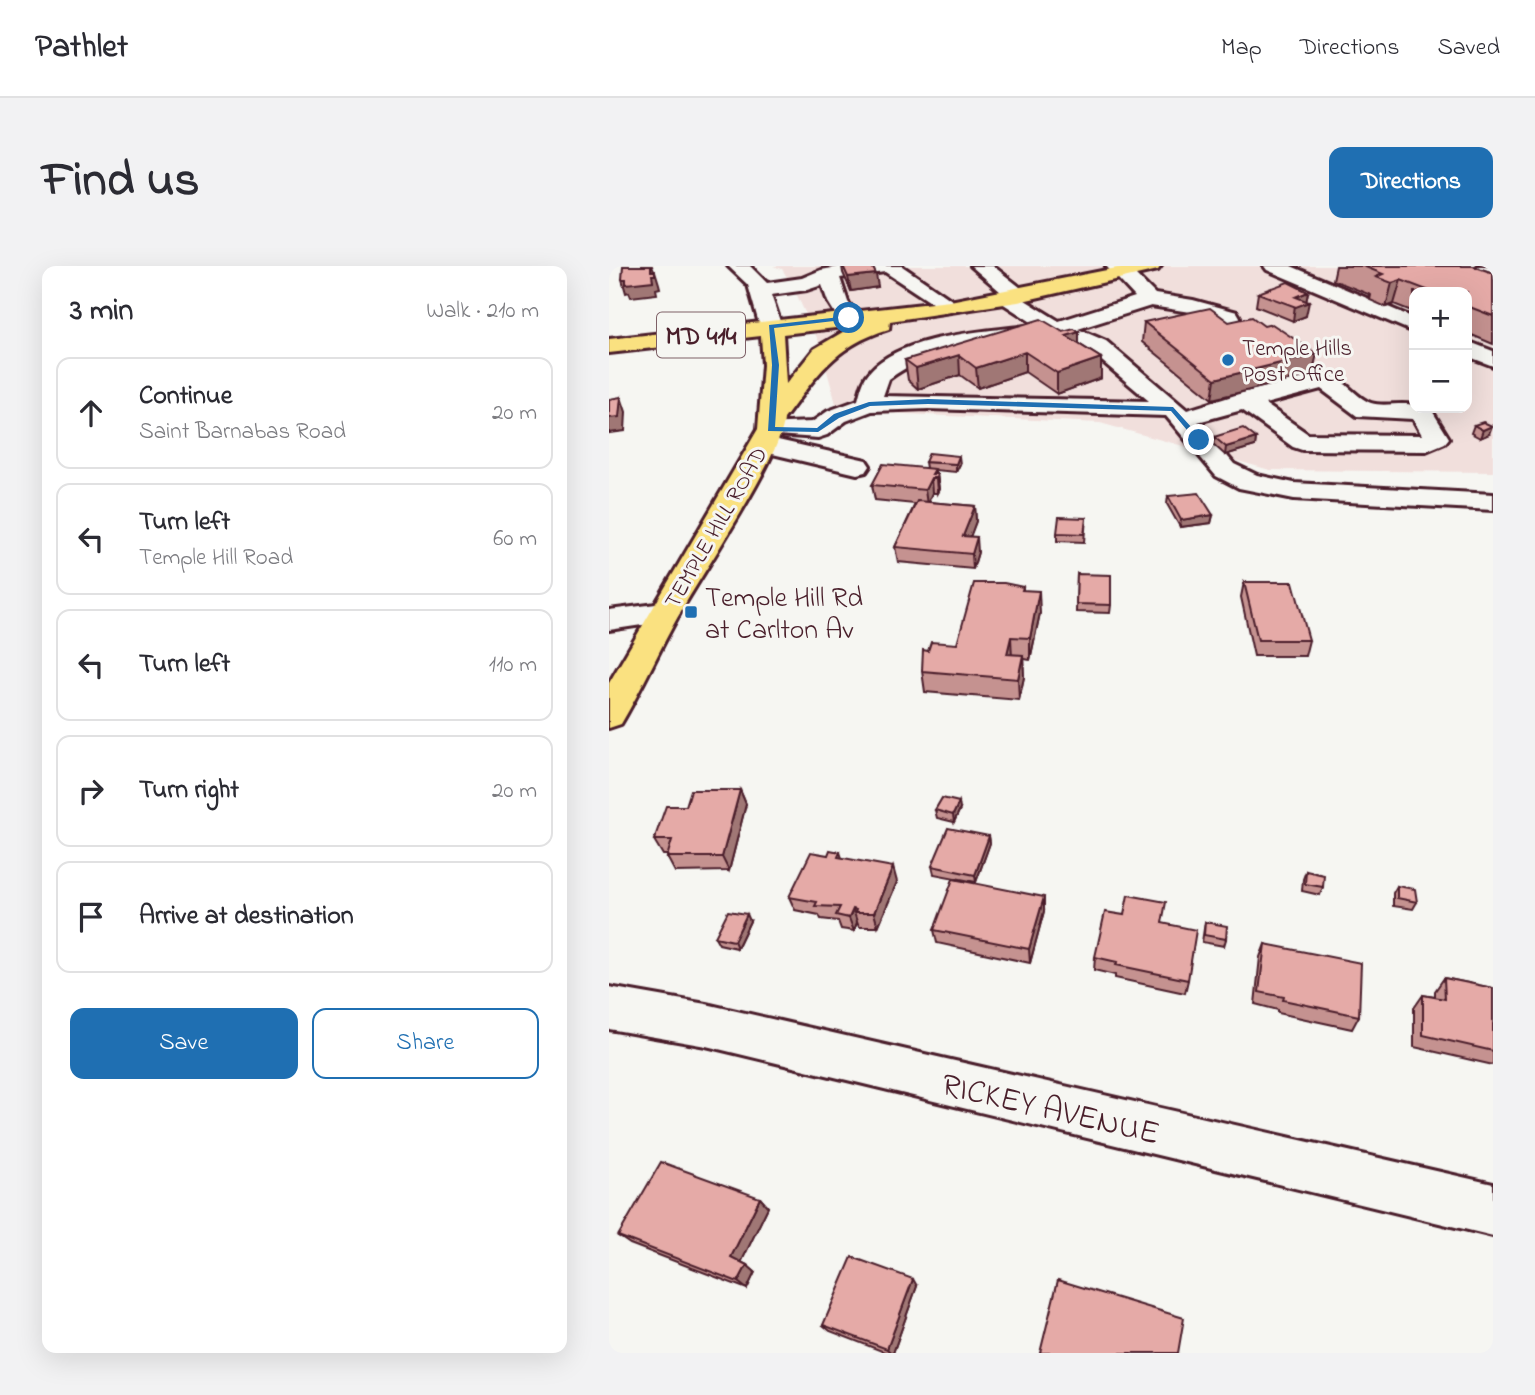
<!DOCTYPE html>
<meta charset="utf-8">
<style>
body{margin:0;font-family:"Indie Flower",sans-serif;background:#f2f2f3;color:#2b2b33}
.controls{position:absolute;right:21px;top:21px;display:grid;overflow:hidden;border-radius:14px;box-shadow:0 7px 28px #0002}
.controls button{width:63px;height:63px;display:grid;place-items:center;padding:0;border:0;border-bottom:2px solid #e1e1e2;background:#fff;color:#2b2b33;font:35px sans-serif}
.stop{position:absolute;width:21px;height:21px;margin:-16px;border:5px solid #1f6fb2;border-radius:50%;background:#fff}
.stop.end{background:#1f6fb2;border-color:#fff;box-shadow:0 2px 7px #0008}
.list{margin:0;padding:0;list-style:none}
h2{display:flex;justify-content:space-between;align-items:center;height:91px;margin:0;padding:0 28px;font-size:30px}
h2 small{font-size:23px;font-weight:400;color:#7c7c81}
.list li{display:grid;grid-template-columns:46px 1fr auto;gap:21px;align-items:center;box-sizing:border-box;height:112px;margin:0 14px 14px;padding:0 14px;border:2px solid #e1e1e2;border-radius:14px}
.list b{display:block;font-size:26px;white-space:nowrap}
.list p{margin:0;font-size:23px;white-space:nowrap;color:#7c7c81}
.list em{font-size:23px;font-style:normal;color:#7c7c81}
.actions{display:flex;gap:14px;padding:21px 28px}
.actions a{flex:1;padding:16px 0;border:2px solid #1f6fb2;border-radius:14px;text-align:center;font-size:24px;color:#1f6fb2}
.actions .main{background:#1f6fb2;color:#fff}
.icon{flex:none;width:38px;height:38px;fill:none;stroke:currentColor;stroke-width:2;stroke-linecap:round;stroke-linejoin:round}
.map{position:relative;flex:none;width:884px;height:1087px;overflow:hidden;border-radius:14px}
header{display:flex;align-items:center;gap:42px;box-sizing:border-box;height:98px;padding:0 35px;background:#fff;border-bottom:2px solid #e1e1e2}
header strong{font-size:33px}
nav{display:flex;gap:38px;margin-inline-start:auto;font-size:24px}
.intro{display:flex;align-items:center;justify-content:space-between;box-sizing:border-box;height:168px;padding:0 42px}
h1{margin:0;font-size:49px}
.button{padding:18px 32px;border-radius:14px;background:#1f6fb2;color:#fff;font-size:24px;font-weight:700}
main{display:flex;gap:42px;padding:0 42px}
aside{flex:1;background:#fff;border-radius:14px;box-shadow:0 7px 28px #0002}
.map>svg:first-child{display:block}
</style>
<header>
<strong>Pathlet</strong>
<nav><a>Map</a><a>Directions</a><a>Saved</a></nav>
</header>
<div class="intro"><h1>Find us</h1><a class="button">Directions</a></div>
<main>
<aside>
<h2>3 min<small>Walk · 210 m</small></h2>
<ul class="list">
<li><svg class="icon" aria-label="ahead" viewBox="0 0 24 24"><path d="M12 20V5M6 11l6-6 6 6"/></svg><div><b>Continue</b><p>Saint Barnabas Road</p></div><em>20 m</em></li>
<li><svg class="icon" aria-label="left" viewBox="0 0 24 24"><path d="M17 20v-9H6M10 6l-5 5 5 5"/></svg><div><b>Turn left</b><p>Temple Hill Road</p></div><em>60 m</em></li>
<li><svg class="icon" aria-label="left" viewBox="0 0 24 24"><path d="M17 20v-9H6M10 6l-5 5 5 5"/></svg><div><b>Turn left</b></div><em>110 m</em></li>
<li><svg class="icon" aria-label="right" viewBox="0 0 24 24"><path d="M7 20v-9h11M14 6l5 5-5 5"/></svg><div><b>Turn right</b></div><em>20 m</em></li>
<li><svg class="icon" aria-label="arrive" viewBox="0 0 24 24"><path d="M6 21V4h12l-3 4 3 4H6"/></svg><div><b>Arrive at destination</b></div></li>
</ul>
<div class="actions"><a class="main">Save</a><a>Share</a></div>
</aside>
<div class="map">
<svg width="884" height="1087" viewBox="0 0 884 1087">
<rect width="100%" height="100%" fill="#f6f6f2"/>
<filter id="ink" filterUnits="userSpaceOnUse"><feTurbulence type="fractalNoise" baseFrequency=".0143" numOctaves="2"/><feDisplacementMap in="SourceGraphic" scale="14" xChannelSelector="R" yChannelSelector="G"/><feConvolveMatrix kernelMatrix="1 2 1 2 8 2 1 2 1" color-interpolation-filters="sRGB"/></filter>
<g filter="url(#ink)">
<path fill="#f1dfdc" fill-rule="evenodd" d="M164,0H884V206L661,204L491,157L229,145L210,76L184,21L173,3ZM805,26H858V142H805Z"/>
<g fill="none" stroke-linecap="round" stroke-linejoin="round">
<g stroke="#4a1f2b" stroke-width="6">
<g id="minor">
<polygon points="119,0 141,0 158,17 193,12 212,4 235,0 293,0 350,39 346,43 332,43 276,6 231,12 239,36 251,52 248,57 232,57 219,36 213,19 198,24 162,29 173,61 162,68 151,61 139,19"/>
<path d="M362,0H384L416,25L419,29L416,34L450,55L526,31L497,0H518L546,28L584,34L628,46L631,51L628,56L620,57L581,46L542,40L469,63L497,75L578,144C611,135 685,108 716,109C735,110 745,131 762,137C774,141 792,136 805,139V142L822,143L840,172L836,177L817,185L693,184L684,181L633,144L589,156L625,198L648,209L685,217L884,228V244L685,233L630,222L607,210L557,150L319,143L263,145L237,155L218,169L209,172L153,168L149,163L153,158L203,156L219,145L249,134C252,123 254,112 262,104C296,68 380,65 427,59L390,35L387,31L392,26ZM445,69L481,85L540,135L274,130L280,113C327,78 388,78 445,69ZM712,123L748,150L804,153L813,169L699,168L656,138Z"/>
<polygon points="655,0 682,0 805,52 805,66 658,4"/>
<polygon points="868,0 884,0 884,8"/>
<polygon points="858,75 884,85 884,100 858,90"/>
<polygon points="160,172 257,194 261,200 257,206 248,208 151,185 147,180 151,175"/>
<polygon points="55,337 66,340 71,347 66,354 0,364 0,344"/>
<polygon points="0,721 97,738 884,918 884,970 97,780 0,763"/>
</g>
</g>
<g stroke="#4a1f2b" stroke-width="6">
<path id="major" d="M518,0H552L549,4L409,36L281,55L280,63C225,80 208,109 175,153C173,189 94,306 72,345C51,382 34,421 12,458L0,462V417L149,163L154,99L152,70L0,87V73L341,35ZM244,60L205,83L177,118L174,68Z"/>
</g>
<use href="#minor" fill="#f6f6f2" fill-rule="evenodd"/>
<use href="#major" fill="#fae180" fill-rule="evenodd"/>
</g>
<g fill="#c59290" stroke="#4a1f2b" stroke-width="2">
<polygon points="233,0 267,0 263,0 269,21 242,25 234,7"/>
<polygon points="727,0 864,0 884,7 884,78 858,67 858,26 805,26 805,46 785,38 777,41 761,34 762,29 724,14"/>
<polygon points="699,26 697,35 697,50 684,55 647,40 649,27"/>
<polygon points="535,56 620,56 703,109 603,133 533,76"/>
<polygon points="454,66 470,66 470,78 492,92 492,112 448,128 416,106 369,122 351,109 309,123 299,114 296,94"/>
<polygon points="865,159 880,168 871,172 862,167"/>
<polygon points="605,171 647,172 646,180 616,189 604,178"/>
<polygon points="316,196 351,198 347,206 326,204 326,208 328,208 330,223 328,227 323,227 319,236 366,240 367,255 361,270 369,286 364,303 289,296 286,281 306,238 266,234 263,219 317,202"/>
<polygon points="559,230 604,249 602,257 571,261 558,238"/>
<polygon points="477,252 475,276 448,275 448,267"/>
<polygon points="468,308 502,339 501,347 467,346"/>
<polygon points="635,316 700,374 696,390 645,390 632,331"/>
<polygon points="414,321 414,324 431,347 421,394 414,393 415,411 410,434 316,426 313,405 348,378"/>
<polygon points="131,524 137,538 120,605 66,606 58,591 59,589 54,589 45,574 77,540"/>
<polygon points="351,543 345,556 328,552 326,544"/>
<polygon points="380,570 381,577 367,616 325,608 323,600"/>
<polygon points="231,586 233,592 288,616 269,661 250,661 248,656 245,665 232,663 229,655 212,653 210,649 186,644 180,631 219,589"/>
<polygon points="697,605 714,621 711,629 693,625 694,613"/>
<polygon points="788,620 808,636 804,643 784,640 784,627"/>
<polygon points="435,645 421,697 328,677 325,664"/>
<polygon points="515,649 553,657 579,714 576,727 506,712 506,709 485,704 486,691"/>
<polygon points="141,655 128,682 110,678 106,671"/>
<polygon points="596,656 617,673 615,680 593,676"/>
<polygon points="656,678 750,750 743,763 669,747 669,744 646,738 651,691"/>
<polygon points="835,712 884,722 884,799 805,781 805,742 814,729 826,731 826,725"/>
<polygon points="151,932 159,941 132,996 138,999 146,1006 138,1023 21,978 9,970"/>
<polygon points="308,1020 284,1087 278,1087 221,1065 214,1059"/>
</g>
<g fill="#a07775" stroke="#4a1f2b" stroke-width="2">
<polygon points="42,0 43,0 45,5 46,5 50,18 51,22 47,23 48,28 22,31 20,26 17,27 13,13"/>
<polygon points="267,8 269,21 242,25 239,11"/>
<polygon points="792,14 785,38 777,41 783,17"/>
<polygon points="699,26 697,37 700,36 697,50 684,55 687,31"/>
<polygon points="470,66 470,86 457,70"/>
<polygon points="416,86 416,106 369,122 367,102"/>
<polygon points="708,88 703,109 603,133 606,113"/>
<polygon points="350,89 351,109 309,123 307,102"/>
<polygon points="492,92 492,112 448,128 448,107"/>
<polygon points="12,131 17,146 16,165 0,167 0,152"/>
<polygon points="883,160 880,168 871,172 874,164"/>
<polygon points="647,172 646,180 616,189 617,181"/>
<polygon points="350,190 351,198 347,206 347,198"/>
<polygon points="328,208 330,223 328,227 327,212"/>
<polygon points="322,212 323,227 318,239 316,224"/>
<polygon points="366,240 367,255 356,285 354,270"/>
<polygon points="604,249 602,257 571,261 572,254"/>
<polygon points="368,271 369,286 364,303 363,288"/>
<polygon points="430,325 431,347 421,394 421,372"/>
<polygon points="402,371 403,392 398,388"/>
<polygon points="414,389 415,411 410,434 409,413"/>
<polygon points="131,524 137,538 120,605 113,591"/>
<polygon points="350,536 351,543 345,556 344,549"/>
<polygon points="380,570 381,577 367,616 366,609"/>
<polygon points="284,601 288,616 269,661 265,647"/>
<polygon points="435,631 435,645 421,697 420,683"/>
<polygon points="244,643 248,656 245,665 240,652"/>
<polygon points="138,648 141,655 128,682 125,675"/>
<polygon points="151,932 159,941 131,999 122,991"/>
<polygon points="138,999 146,1006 138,1023 129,1016"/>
<polygon points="304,1013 308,1020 284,1087 282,1087 278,1083"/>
</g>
<g fill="#e5aaa7" stroke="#4a1f2b" stroke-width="2">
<polygon points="14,0 42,0 42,5 46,5 46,9 43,9 44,15 17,18 17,13 13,13"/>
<polygon points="234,0 263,0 267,8 239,11"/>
<polygon points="754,0 864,0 884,7 884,50 858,40 858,26 823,26 792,14 783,17 767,11 774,8"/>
<polygon points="679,16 699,26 687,31 700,36 687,41 649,27"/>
<polygon points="601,42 620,56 643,51 655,60 663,58 708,88 606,113 535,56"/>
<polygon points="432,53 454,66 465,63 470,66 457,70 492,92 448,107 416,86 367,102 350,89 307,102 296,94"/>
<polygon points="12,131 10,151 0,152 0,133"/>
<polygon points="874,156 883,160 874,164 865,159"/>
<polygon points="634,162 647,172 617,181 605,171"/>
<polygon points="320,187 350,190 347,198 316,196"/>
<polygon points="274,198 326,203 323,208 328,208 327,212 322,212 316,224 263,219"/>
<polygon points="590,227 604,249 572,254 559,230"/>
<polygon points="308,235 366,240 354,270 368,271 363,288 286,281"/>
<polygon points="450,251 477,252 475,268 448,267"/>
<polygon points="468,308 502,309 502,339 467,338"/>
<polygon points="635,316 684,316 700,374 649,374"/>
<polygon points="365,317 395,317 414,321 413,324 430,325 421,372 402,371 398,388 414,389 409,413 313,405 314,384 319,385 322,376 348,378"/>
<polygon points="82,524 131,524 113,591 58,591 63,574 45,574 57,540 77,540"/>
<polygon points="333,532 350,536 344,549 326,544"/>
<polygon points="339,562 380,570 366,609 323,600"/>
<polygon points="221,584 231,586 229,591 284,601 265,647 246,647 247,644 244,643 240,652 227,649 231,641 206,640 208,636 180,631 202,586 219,589"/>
<polygon points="697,605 715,609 714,621 696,618"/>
<polygon points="344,613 435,631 420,683 325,664"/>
<polygon points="788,620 806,623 808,636 788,632"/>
<polygon points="519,629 557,636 553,657 587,664 579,714 507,699 508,696 486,691 496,646 515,649"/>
<polygon points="119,645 138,648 125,675 106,671"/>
<polygon points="596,656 618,660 617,673 595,669"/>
<polygon points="656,678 752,697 750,750 674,734 675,731 650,726"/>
<polygon points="835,712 884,722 884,785 814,769 814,729 836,733"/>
<polygon points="52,896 151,932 122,991 138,999 129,1016 9,970"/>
<polygon points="243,991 304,1013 278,1083 214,1059"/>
<polygon points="449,1014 575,1052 569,1087 431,1087"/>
</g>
</g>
<polygon fill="#1f6fb2" points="240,50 242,53 165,62 170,99 166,161 208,162 225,148 260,136 319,133 564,141 594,174 588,176 562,145 319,138 261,140 230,152 209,166 159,165 163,99 160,59"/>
<g fill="#1f6fb2" stroke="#f6f6f2" stroke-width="2.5">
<circle cx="619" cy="94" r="7"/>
<rect x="75" y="339" width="14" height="14" rx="3.5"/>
</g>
<g text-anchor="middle" stroke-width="6" stroke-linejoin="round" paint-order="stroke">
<g font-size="23" fill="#4a1f2b" stroke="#f6f6f2" text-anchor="start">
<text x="633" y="89">Temple Hills<tspan x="633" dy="26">Post Office</tspan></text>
</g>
<g font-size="23" fill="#4a1f2b" stroke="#f6f6f2">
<text transform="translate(106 261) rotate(-60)" y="8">TEMPLE HILL ROAD</text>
</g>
<rect fill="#f6f6f2" stroke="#7e6067" stroke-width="2" x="48" y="46.5" width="88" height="45" rx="5"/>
<g font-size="26" font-weight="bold" fill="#4a1f2b">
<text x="92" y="78">MD 414</text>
</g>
<g font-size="28" fill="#4a1f2b" stroke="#f6f6f2" text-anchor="start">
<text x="96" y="340">Temple Hill Rd<tspan x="96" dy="32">at Carlton Av</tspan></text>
</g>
<g font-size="33" fill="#4a1f2b" stroke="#f6f6f2">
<text transform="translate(442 841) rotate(13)" y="12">RICKEY AVENUE</text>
</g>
</g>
</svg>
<div class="controls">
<button>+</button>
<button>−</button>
</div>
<div class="stop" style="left:240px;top:52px"></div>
<div class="stop end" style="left:590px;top:174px"></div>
</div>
</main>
